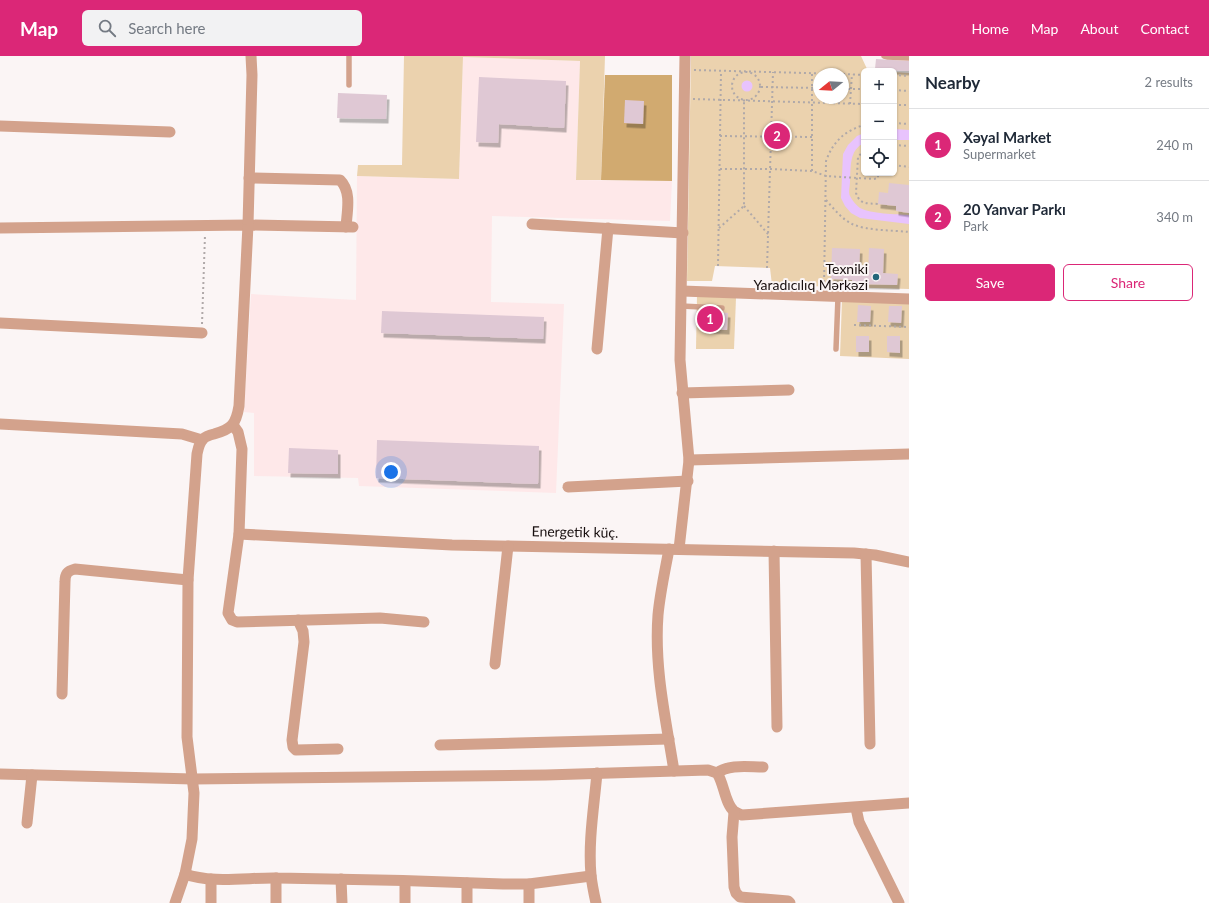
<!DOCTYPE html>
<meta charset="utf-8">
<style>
body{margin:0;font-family:Lato,sans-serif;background:#f2f2f3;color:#1f2937}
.controls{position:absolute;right:12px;top:12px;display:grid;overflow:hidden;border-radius:6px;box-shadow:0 1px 3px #0004}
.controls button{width:36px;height:36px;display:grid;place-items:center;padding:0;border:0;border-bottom:1px solid #e0e1e3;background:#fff;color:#1f2937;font:20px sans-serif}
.compass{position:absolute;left:813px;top:12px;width:36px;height:36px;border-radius:50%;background:#fff;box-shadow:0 1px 3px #0004;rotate:252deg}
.you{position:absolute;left:391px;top:416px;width:14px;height:14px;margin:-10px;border:3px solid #fff;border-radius:50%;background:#1a73e8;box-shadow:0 0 0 6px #1a73e833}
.badge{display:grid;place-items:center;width:26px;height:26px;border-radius:50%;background:#db2777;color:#fff;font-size:13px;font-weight:700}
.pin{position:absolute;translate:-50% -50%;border:2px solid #fff;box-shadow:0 1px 4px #0006}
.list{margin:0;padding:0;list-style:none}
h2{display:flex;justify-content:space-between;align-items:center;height:52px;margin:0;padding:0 16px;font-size:17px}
h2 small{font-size:13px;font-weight:400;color:#747a83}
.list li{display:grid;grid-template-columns:26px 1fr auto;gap:12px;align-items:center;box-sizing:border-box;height:72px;padding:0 16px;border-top:1px solid #e0e1e3}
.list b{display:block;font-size:15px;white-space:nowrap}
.list p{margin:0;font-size:13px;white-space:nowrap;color:#747a83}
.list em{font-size:13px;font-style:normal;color:#747a83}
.actions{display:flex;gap:8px;padding:12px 16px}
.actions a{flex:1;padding:9px 0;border:1px solid #db2777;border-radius:6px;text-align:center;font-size:14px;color:#db2777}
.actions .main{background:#db2777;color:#fff}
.icon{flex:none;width:22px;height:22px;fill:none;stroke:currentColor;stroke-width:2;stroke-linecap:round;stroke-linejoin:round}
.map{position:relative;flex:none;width:909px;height:847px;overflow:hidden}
header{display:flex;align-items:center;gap:24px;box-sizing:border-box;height:56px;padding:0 20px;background:#db2777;color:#fff}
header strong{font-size:19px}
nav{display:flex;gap:22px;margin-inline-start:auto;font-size:14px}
.search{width:280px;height:36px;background:#f2f2f3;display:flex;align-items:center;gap:10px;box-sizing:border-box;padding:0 14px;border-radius:6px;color:#747a83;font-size:15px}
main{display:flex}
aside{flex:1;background:#fff}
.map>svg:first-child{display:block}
</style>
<header>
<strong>Map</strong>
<div class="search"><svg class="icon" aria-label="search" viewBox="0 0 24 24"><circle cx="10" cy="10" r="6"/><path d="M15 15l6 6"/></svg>Search here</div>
<nav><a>Home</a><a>Map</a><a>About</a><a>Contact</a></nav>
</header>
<main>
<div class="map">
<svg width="909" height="847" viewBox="0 0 909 847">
<defs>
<filter id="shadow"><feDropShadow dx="2.5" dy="4.5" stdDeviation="0" flood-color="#0004"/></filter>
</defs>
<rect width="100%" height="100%" fill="#fbf5f5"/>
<polygon fill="#fee8e9" points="463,1 580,5 576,124 672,125 670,165 492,160 491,246 564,248 556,437 359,430 358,422 254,420 254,357 244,356 251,238 356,244 357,120 459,123"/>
<g fill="#ebd2ae" fill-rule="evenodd">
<polygon points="404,0 605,0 601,124 576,124 580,5 463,1 459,123 357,120 358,109 402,109"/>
<path d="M691,0H861L868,15H864V117H894V16L909,17V233L772,229L770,212L715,210L712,225H687ZM819,18H843V42H819Z"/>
<polygon points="697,240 736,242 734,293 696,293"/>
<polygon points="842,244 909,246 909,303 840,300"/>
</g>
<polygon fill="#d1aa70" points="605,19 672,19 672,125 601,124"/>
<g fill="#e8c3fd">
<circle cx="747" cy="30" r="5.5"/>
<polygon points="894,73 909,74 909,84 894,84"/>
<path d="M864,77V87C849,94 851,111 850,125C850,130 848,136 850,140C852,144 856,149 860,152C871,158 896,158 909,159V168L860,162L851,157L845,150L841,142L843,98L848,89L857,80Z"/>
</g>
<g fill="#dfc8d4" filter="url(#shadow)">
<polygon points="876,3 909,5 909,15 875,13"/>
<polygon points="479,21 566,25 564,72 499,68 498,87 476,86"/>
<polygon points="338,37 387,39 386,63 337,62"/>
<polygon points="625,44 644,45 643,68 624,67"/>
<polygon points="889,127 909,129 909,157 896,155 896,150 878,148 879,136 888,137"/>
<polygon points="832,192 860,193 859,217 868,217 869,192 884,193 883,217 898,218 897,229 852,228 852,224 831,223"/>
<polygon points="858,249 871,250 870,266 857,266"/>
<polygon points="889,250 902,250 901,267 888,266"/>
<polygon points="382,255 544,261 543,283 381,277"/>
<polygon points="707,255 728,257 727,274 706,273"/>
<rect x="856" y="280" width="13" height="16"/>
<polygon points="887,280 900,280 900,297 887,296"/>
<polygon points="377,384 539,390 538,428 376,422"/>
<polygon points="289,392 338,394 338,418 288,417"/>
</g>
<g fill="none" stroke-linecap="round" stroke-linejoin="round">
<g stroke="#b0a9a9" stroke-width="2" stroke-dasharray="2 3" stroke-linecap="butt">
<polyline points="694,14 842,18"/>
<circle cx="746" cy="30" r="14"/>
<polyline points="843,18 864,19"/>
<polyline points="894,19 909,20"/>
<polyline points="761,31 819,32"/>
<polyline points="843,33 864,33"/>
<polyline points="894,34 909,35"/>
<polyline points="693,43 864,48"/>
<polyline points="850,48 852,18"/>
<polyline points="894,49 909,49"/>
<polyline points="894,67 909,68"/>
<polyline points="720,80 812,81"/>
<polyline points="894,89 909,90"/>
<path d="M864,94L858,101L856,137C860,149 867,147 878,148"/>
<polyline points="894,109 909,111"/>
<polyline points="720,113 770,113 812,115 826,120 874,123 878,122 878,117"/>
<polyline points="812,115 812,17"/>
<path d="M826,144C834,153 842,163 852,168C868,175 892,174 909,176"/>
<polyline points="744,150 768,178"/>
<polyline points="719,172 744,150 744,44"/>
<polyline points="718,210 721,15"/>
<polyline points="767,212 773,16"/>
<path d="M824,231L826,105C833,86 844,75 864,69"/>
<polyline points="202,268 205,179"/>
<polyline points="854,269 909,271"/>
</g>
<g stroke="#d3a28c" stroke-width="5.5">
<polyline points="884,0 888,1 909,2"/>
<polyline points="349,29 349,0"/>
<polyline points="681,250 722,252"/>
<polyline points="836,293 838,241"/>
</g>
<g stroke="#d3a28c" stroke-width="11">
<polyline points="0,70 170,76"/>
<path d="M249,122L340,124C352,136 347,155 346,171"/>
<polyline points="532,168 683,177"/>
<polyline points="0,172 248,169 353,171"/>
<polyline points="682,235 909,243"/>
<polyline points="0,267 202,277"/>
<polyline points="597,293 608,172"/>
<polyline points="682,337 789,334"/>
<polyline points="0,368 182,378 202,384"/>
<polyline points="233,369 238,376 242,393 239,478 228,557 232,564 237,566 380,562 424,566"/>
<polyline points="689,404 909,398"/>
<polyline points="568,431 688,425"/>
<polyline points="239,478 452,489 854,497 875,499 909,506"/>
<path d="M669,493C665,515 660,537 658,559C654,612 666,664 674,715"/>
<polyline points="679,493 689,404 680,304 685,0"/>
<polyline points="774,495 777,671"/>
<polyline points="866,498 870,688"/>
<polyline points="298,564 303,575 304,586 292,684 293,691 296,694 338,693"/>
<polyline points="495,608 508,490"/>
<path d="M62,638L65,526C65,518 67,515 75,513L188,524"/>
<polyline points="440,689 669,683"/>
<path d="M717,717C729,708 748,711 763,711"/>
<path d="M0,718L193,723L546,719L708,714L717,717C724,727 725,748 734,755C736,757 740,758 742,759L909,747"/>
<polyline points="856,752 859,766 899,847"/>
<polyline points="734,756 732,781 734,831 736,837 740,841 788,845 790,847"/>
<polyline points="27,767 32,719"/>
<path d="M185,818C212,828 250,821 278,822C353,823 428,825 503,828H529L591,820"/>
<polyline points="276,822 276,847"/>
<polyline points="211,823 211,847"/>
<polyline points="341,823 342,847"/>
<polyline points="405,826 405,847"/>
<polyline points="467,827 467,847"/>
<polyline points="529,828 529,847"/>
<path d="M175,847L185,818L192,783L194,737L187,681L188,524L197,398C198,393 199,387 203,383C206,380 210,379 214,378C232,373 236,368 239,350L248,169L252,19L251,0"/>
<path d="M596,847C594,838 592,829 591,819C588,786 594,751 597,717"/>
</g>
</g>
<circle fill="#236679" stroke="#fbf5f5" stroke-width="1.5" cx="876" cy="221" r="4"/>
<g text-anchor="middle" stroke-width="4" stroke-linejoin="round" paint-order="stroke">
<g font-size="14" fill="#170e0e" stroke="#fbf5f5" text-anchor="end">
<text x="868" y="218">Texniki<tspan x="868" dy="16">Yaradıcılıq Mərkəzi</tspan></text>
</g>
<g font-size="14" fill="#170e0e" stroke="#fbf5f5">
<text transform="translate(575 476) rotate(1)" y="5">Energetik küç.</text>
</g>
</g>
</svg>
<div class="controls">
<button>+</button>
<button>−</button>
<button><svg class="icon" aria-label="locate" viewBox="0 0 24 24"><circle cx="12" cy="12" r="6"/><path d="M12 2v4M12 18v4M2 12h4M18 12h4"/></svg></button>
</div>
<svg class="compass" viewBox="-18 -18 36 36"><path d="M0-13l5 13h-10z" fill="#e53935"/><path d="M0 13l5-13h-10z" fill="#747a83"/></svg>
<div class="you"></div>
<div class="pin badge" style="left:710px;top:263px">1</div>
<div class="pin badge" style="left:777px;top:80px">2</div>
</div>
<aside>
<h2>Nearby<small>2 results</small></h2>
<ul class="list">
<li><span class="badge">1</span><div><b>Xəyal Market</b><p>Supermarket</p></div><em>240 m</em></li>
<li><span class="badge">2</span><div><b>20 Yanvar Parkı</b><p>Park</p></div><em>340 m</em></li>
</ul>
<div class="actions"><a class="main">Save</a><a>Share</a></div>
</aside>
</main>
